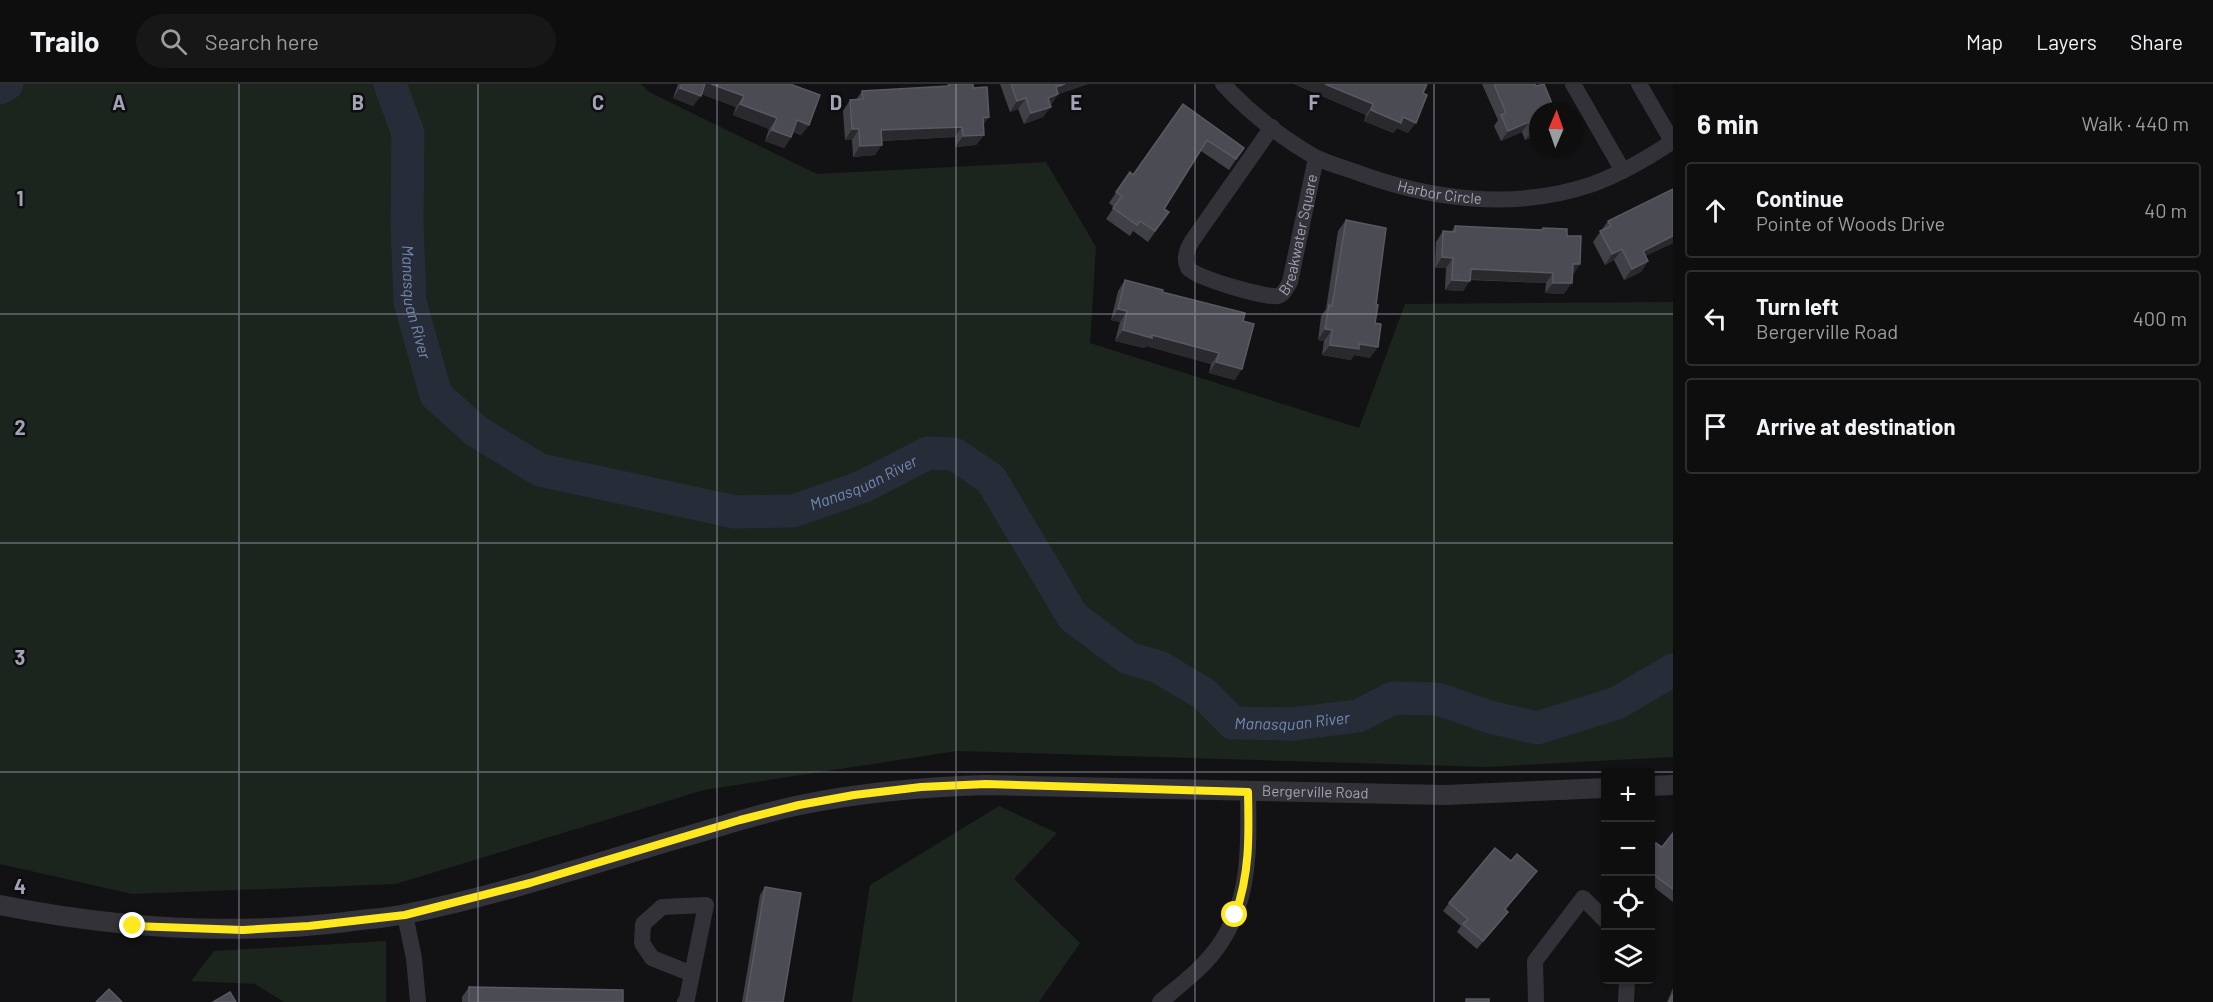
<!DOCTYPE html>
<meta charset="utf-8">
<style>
body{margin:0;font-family:Barlow,sans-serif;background:#171718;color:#f1f3f6}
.controls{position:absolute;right:18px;bottom:18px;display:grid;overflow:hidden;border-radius:6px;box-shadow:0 2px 4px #0004}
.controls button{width:54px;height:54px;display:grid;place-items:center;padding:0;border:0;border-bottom:2px solid #2e2e2f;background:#0e0e0f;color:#f1f3f6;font:30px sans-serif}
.compass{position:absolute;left:1529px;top:18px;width:54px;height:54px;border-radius:50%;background:#0e0e0f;box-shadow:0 2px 4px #0004;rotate:2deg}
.stop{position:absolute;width:18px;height:18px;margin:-14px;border:4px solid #ffe91e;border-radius:50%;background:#fff}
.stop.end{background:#ffe91e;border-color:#fff;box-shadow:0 2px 6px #0008}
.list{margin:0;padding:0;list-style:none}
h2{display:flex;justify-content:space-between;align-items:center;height:78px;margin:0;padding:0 24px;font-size:26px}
h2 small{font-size:20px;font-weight:400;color:#9b9c9e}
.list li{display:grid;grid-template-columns:39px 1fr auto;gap:18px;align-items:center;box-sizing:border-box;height:96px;margin:0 12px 12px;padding:0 12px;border:2px solid #2e2e2f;border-radius:6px}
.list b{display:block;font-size:22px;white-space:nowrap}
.list p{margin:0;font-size:20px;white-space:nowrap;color:#9b9c9e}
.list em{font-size:20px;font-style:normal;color:#9b9c9e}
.icon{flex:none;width:33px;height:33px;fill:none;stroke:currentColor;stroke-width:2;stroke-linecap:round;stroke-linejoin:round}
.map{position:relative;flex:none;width:1673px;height:918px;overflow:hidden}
header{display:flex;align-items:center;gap:36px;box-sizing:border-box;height:84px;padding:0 30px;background:#0e0e0f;border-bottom:2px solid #2e2e2f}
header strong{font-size:28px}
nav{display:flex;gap:33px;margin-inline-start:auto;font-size:21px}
.search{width:420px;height:54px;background:#171718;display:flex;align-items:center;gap:15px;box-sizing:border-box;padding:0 21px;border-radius:33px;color:#9b9c9e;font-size:22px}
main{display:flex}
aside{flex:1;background:#0e0e0f}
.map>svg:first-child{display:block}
</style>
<header>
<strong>Trailo</strong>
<div class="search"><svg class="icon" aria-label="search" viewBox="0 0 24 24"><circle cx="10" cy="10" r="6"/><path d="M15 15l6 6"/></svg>Search here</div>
<nav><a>Map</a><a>Layers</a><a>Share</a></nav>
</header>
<main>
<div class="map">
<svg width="1673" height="918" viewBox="0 0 1673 918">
<rect width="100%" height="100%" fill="#121214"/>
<g fill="#1c241e">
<polygon points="0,0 641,0 649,8 817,90 1046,78 1096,163 1090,259 1359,344 1405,220 1673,218 1673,673 1488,683 957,667 704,706 396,800 132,810 0,780"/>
<polygon points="999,722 1057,749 1014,795 1080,859 1039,918 852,918 870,801"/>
<polygon points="386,857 386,918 284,918 255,900 191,897 214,867"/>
</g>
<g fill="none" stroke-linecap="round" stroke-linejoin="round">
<g stroke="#272d38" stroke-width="33">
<path id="s1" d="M390,0L408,49L407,139L410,218L436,311L476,347L540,386L735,428L793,427L862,403L928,369L954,370L991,395L1073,533L1128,574L1159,583L1204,610L1233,639L1292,640L1358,632L1393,614L1438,615L1490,633L1537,644L1617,619L1673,586"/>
<polyline points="0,4 7,0"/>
</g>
<g stroke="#333239" stroke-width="16">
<path id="s2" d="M1223,0C1249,28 1282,54 1315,73C1327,79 1341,83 1353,87C1430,116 1515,127 1593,100C1622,89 1648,74 1673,57"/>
<polyline points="1573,0 1623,87"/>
<polyline points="1639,0 1672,57"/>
<path id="s3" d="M1272,43L1192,157C1187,165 1183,174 1188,184C1195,194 1266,214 1278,212C1284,210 1287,203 1290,198L1316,74"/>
<polyline points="405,831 414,874 418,918"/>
<polyline points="685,918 687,915 706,821 662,823 643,840 642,859 652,874 692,890"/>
<path d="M1160,918C1180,901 1202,885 1217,864C1251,818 1249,762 1248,708"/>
<polyline points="1536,918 1535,877 1583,814 1606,837"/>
<polyline points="1626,918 1627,896"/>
</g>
<g stroke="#333239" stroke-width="20">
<polyline points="1650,702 1673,701"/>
<path id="s4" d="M0,821C115,844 230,852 346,838C366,835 387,834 406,830C500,811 592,780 684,753C722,742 761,729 800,721C862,708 923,703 986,701L1445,711L1606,704"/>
</g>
</g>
<g fill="#404047">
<polygon points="678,0 790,0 809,41 801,51 793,48 791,53 784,64 765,57 769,45 733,31 736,23 701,10 693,22 673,14"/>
<polygon points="948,0 973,0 973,4 989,33 983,41 984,51 976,61 955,63 955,53 882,57 875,71 853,73 852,56 845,56 843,27 850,16 856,16 862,7 946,2"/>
<polygon points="1000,0 1088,0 1058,10 1043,33 1024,40 1018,25 1010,28"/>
<polygon points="1294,0 1427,0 1408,49 1397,44 1393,49 1364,37 1366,31"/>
<polygon points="1482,0 1535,0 1538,51 1525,56 1522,48 1501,57 1494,42 1498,36"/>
<polygon points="1183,20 1244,64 1229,86 1201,67 1164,125 1169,128 1148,158 1133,147 1130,152 1106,135 1114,123 1109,119 1130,88 1133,91"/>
<polygon points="1673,105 1673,159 1645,172 1648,177 1641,188 1624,196 1614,176 1605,181 1593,158 1608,137"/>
<polygon points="1346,136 1376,221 1370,274 1354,271 1351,276 1322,271 1324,257 1318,256 1321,232 1326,225 1338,147"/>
<polygon points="1455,142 1541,146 1543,144 1567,152 1572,191 1564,210 1545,209 1546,199 1470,196 1463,207 1445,206 1446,184 1435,184 1436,158 1443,147 1451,148"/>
<polygon points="1125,196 1162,208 1243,237 1235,296 1209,289 1211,280 1146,262 1144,264 1115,257 1120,238 1111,236 1118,207"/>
<polygon points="1673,749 1673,818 1650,800 1650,766 1662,763"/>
<polygon points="1511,777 1537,787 1505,826 1508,828 1502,836 1477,865 1457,848 1461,842 1443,827 1449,819"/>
<polygon points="765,803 783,918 742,918 760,811"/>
<polygon points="469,903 623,918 462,918 462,913"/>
<polygon points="1673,904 1673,918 1667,918"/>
</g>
<g fill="#29292e">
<polygon points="704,0 711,0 744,12 736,23 698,9"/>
<polygon points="1065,0 1088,0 1048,14 1056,3"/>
<polygon points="1294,0 1325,0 1373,20 1366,31"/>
<polygon points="680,4 701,12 693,22 673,14"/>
<polygon points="1058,10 1051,21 1041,25 1048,14"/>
<polygon points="1026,14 1018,25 1010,28 1017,17"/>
<polygon points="740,20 777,34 769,45 733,31"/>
<polygon points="1051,23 1043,33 1024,40 1031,29"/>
<polygon points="1371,26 1403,33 1416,39 1408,49 1397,44 1393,49 1364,37"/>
<polygon points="989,33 981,44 983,34"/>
<polygon points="797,36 809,41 801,51 790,47"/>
<polygon points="1529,38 1522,48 1501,57 1508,47"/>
<polygon points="962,43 955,53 874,57 881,46"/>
<polygon points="1538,43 1538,51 1525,56 1533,46"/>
<polygon points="852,45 859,45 852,56 845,56"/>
<polygon points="772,46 791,53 784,64 765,57"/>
<polygon points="984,51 976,61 955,63 963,52"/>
<polygon points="882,61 875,71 853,73 860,62"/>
<polygon points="1673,152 1673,159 1635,177 1643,167"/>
<polygon points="1622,165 1614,176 1605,181 1612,170"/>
<polygon points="1442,173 1453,174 1446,184 1435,184"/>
<polygon points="1648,177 1641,188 1624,196 1632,185"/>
<polygon points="1573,180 1580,180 1573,191"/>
<polygon points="1471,185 1553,189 1546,199 1463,195"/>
<polygon points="1452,196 1470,197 1463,207 1445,206"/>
<polygon points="1553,199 1572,199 1564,210 1545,209"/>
<polygon points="1118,225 1127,227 1120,238 1111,236"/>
<polygon points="1325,245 1332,246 1324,257 1318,256"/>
<polygon points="1123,246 1152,251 1219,269 1211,280 1146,262 1144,264 1115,257"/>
<polygon points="1359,260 1378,263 1370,274 1354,271 1351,276 1322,271 1330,261"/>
<polygon points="1216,278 1242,285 1235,296 1209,289"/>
<polygon points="1537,787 1531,795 1499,833 1505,825"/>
<polygon points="1508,828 1502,836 1477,865 1483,857"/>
</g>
<g fill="#4b4b53" stroke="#585962" stroke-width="1.5">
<polygon points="682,0 705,0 701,12 680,4"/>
<polygon points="711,0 790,0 820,11 809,41 797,36 791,53 772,46 777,34 740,20 744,12"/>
<polygon points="949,0 973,0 973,4 987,3 989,33 983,34 984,51 963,52 962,43 881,46 882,61 860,62 859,45 852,45 850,16 863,15 862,7 949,2"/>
<polygon points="1011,0 1065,0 1056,3 1058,10 1048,14 1051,23 1031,29 1026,14 1017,17"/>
<polygon points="1325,0 1427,0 1423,9 1427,11 1416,39 1403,33 1401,39 1371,26 1373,20"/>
<polygon points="1494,0 1535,0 1536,2 1544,0 1555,27 1538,27 1538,43 1533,46 1529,38 1508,47 1501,31 1506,29"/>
<polygon points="1183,20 1244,64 1236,75 1207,56 1164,125 1169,128 1155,147 1140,137 1137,141 1113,124 1122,112 1116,108 1130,88 1133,91"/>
<polygon points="1673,105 1673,152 1643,167 1648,177 1632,185 1622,165 1612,170 1600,147 1611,142 1608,137"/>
<polygon points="1346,136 1386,144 1376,221 1378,221 1375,239 1381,240 1378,263 1359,260 1359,265 1330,261 1332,246 1325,245 1329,221 1332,222"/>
<polygon points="1455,142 1542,146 1543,144 1567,145 1567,152 1581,152 1580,180 1573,180 1572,199 1553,199 1553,189 1471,185 1470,197 1452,196 1453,174 1442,173 1443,147 1455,148"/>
<polygon points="1125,196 1163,206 1162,208 1245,229 1243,237 1254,240 1242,285 1216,278 1219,269 1152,251 1152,254 1123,246 1127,227 1118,225"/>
<polygon points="1673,749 1673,805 1650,788 1650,766 1656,759 1662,763"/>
<polygon points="1495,764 1511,777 1517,770 1537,787 1505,825 1508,828 1483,857 1463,840 1468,835 1449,819"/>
<polygon points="765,803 801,809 783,918 746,918"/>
<polygon points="469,903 623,906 623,918 469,918"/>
<polygon points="109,905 122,918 96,918"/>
<polygon points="230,908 236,918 213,918"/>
<polygon points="1673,910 1673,918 1669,918"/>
<rect x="1466" y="915" width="23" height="3"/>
</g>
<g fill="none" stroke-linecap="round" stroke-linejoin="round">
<path stroke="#ffe91e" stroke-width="8" d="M133,842L243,846L309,842L405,831L530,799L740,736L799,721L854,711L921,703L986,700L1248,708C1249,751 1250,790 1235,831"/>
</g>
<path fill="none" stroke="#a2a3b5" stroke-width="1.5" stroke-opacity="0.55" d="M239,0V918M478,0V918M717,0V918M956,0V918M1195,0V918M1434,0V918M0,230H1673M0,459H1673M0,688H1606M1606,688H1650M1650,688H1673"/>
<g text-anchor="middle" stroke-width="5" stroke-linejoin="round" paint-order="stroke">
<g font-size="15" fill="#a2a3b5" stroke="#0d0d0f">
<text dy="5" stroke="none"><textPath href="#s2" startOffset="248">Harbor Circle</textPath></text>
<text dy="5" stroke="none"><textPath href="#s3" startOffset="330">Breakwater Square</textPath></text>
<text dy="5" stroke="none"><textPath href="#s4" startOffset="1334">Bergerville Road</textPath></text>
</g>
<g font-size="16" font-style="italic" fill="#7588b4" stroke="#0d0d0f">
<text dy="6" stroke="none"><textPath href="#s1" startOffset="222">Manasquan River</textPath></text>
<text dy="6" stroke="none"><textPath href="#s1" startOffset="780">Manasquan River</textPath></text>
<text dy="6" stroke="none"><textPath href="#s1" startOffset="1336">Manasquan River</textPath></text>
</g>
</g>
<g font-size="20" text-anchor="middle" font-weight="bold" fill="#a2a3b5" stroke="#0d0d0f" stroke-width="5" stroke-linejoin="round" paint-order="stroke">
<text x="119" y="26">A</text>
<text x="358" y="26">B</text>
<text x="598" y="26">C</text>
<text x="836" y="26">D</text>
<text x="1076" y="26">E</text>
<text x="1314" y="26">F</text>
<text x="20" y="122">1</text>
<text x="20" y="351">2</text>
<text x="20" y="581">3</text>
<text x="20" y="810">4</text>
</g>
</svg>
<div class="controls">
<button>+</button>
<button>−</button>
<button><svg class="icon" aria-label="locate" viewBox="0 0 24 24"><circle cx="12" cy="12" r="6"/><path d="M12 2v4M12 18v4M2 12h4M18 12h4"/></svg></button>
<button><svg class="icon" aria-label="layers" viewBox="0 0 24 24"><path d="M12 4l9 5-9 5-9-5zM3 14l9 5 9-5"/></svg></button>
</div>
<svg class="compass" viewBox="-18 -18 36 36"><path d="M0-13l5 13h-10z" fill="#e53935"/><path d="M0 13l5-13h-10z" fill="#9b9c9e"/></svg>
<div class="stop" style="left:1235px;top:831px"></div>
<div class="stop end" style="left:133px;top:842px"></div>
</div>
<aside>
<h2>6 min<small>Walk · 440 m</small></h2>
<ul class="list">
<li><svg class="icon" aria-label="ahead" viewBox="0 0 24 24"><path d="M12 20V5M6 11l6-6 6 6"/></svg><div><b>Continue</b><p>Pointe of Woods Drive</p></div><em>40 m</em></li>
<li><svg class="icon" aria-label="left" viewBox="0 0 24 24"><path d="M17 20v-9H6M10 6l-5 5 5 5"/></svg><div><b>Turn left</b><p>Bergerville Road</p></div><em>400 m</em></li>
<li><svg class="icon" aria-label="arrive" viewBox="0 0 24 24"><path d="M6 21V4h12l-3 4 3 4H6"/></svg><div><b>Arrive at destination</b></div></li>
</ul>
</aside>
</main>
